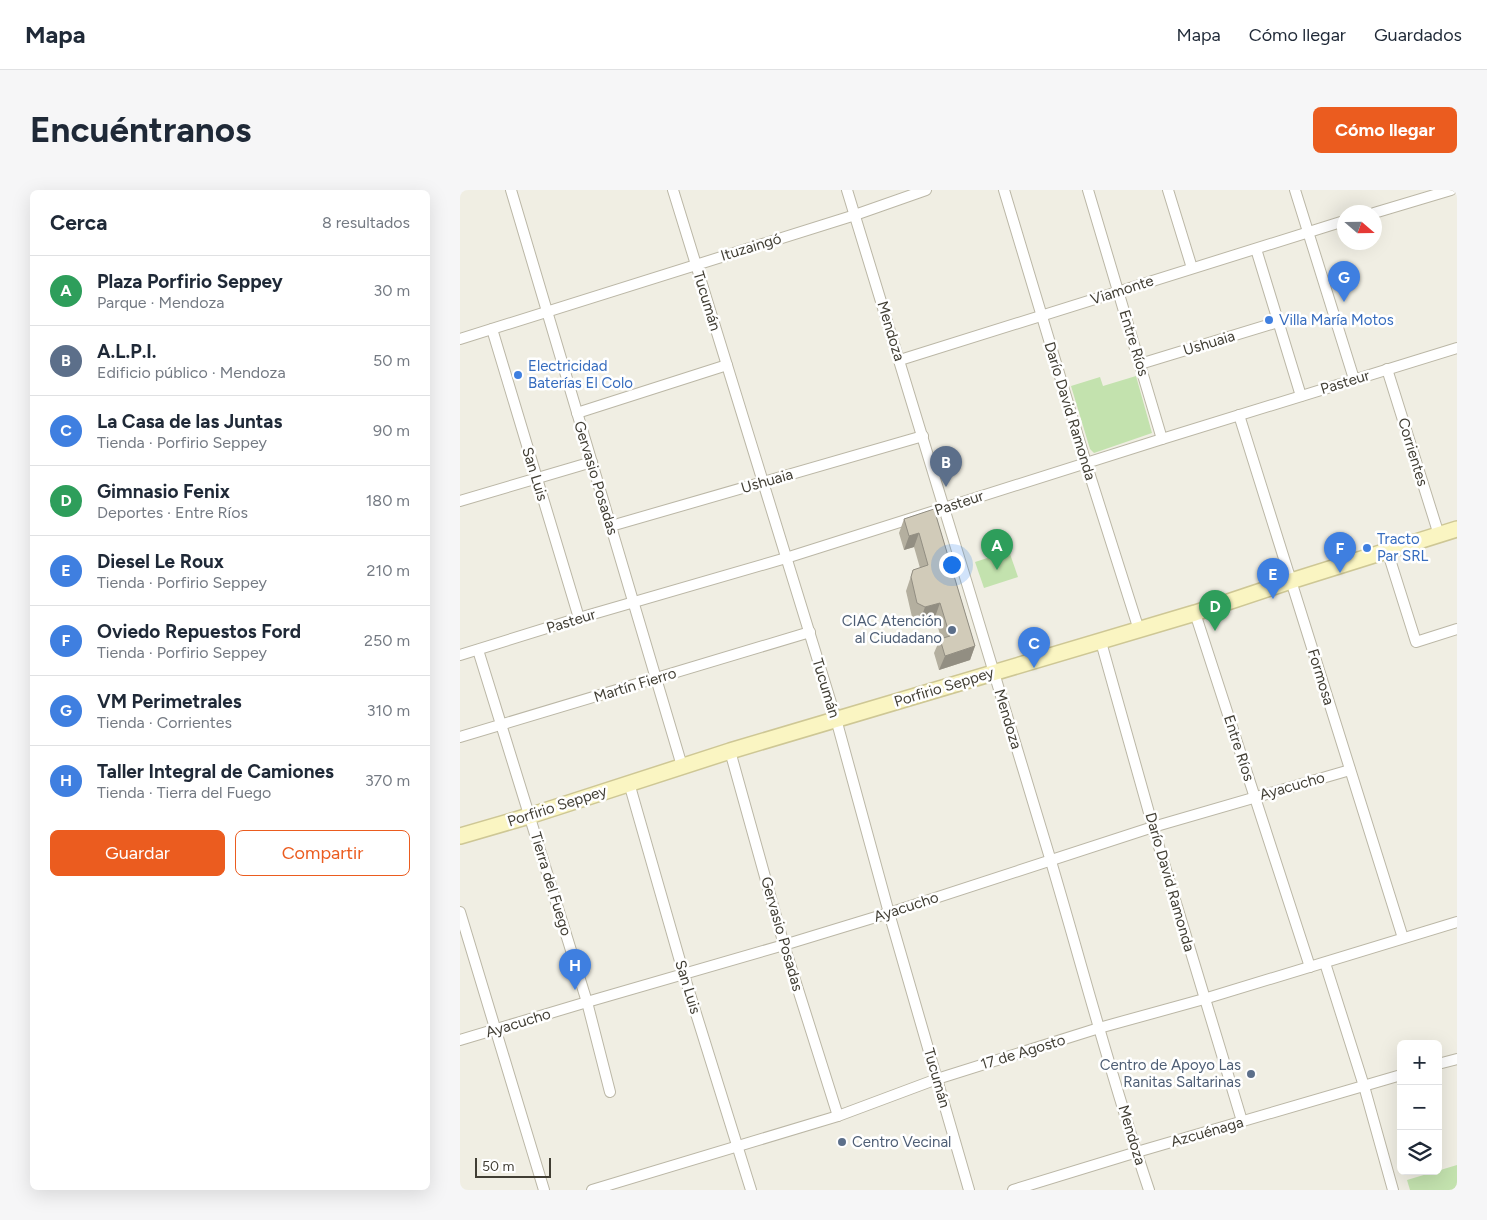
<!DOCTYPE html>
<html lang="es">
<meta charset="utf-8">
<style>
body{margin:0;font-family:Figtree,sans-serif;background:#f6f6f7;color:#1f2937}
.controls{position:absolute;right:15px;bottom:15px;display:grid;overflow:hidden;border-radius:8px;box-shadow:0 5px 20px #0002}
.controls button{width:45px;height:45px;display:grid;place-items:center;padding:0;border:0;border-bottom:1px solid #e0e1e3;background:#fff;color:#1f2937;font:25px sans-serif}
.compass{position:absolute;left:877px;top:15px;width:45px;height:45px;border-radius:50%;background:#fff;box-shadow:0 5px 20px #0002;rotate:110deg}
.scale{position:absolute;left:15px;bottom:12px;width:76px;box-sizing:border-box;padding-left:5px;border:2px solid #413e34;border-top:0;font-size:14px;line-height:18px;white-space:nowrap;color:#413e34;-webkit-text-stroke:4px #fff;paint-order:stroke}
.you{position:absolute;left:491px;top:374px;width:18px;height:18px;margin:-12px;border:4px solid #fff;border-radius:50%;background:#1a73e8;box-shadow:0 0 0 8px #1a73e833}
.badge{display:grid;place-items:center;width:32px;height:32px;border-radius:50%;background:#eb5c1f;color:#fff;font-size:16px;font-weight:700}
.pin{position:absolute;translate:-50% -41px;filter:drop-shadow(0 1px 2px #0008)}
.pin::after{content:'';position:absolute;top:26px;width:18px;height:15px;background:inherit;clip-path:polygon(0 0,100% 0,50% 100%)}
.list{margin:0;padding:0;list-style:none}
h2{display:flex;justify-content:space-between;align-items:center;height:65px;margin:0;padding:0 20px;font-size:21px}
h2 small{font-size:16px;font-weight:400;color:#747a83}
.list li{display:grid;grid-template-columns:32px 1fr auto;gap:15px;align-items:center;box-sizing:border-box;height:70px;padding:0 20px;border-top:1px solid #e0e1e3}
.list b{display:block;font-size:19px;white-space:nowrap}
.list p{margin:0;font-size:16px;white-space:nowrap;color:#747a83}
.list em{font-size:16px;font-style:normal;color:#747a83}
.actions{display:flex;gap:10px;padding:15px 20px}
.actions a{flex:1;padding:11px 0;border:1px solid #eb5c1f;border-radius:8px;text-align:center;font-size:18px;color:#eb5c1f}
.actions .main{background:#eb5c1f;color:#fff}
.icon{flex:none;width:28px;height:28px;fill:none;stroke:currentColor;stroke-width:2;stroke-linecap:round;stroke-linejoin:round}
.map{position:relative;flex:none;width:997px;height:1000px;overflow:hidden;border-radius:8px}
header{display:flex;align-items:center;gap:30px;box-sizing:border-box;height:70px;padding:0 25px;background:#fff;border-bottom:1px solid #e0e1e3}
header strong{font-size:24px}
nav{display:flex;gap:28px;margin-inline-start:auto;font-size:18px}
.intro{display:flex;align-items:center;justify-content:space-between;box-sizing:border-box;height:120px;padding:0 30px}
h1{margin:0;font-size:35px}
.button{padding:12px 22px;border-radius:8px;background:#eb5c1f;color:#fff;font-size:18px;font-weight:700}
main{display:flex;gap:30px;padding:0 30px}
aside{flex:1;background:#fff;border-radius:8px;box-shadow:0 5px 20px #0002}
.map>svg:first-child{display:block}
</style>
<header>
<strong>Mapa</strong>
<nav><a>Mapa</a><a>Cómo llegar</a><a>Guardados</a></nav>
</header>
<div class="intro"><h1>Encuéntranos</h1><a class="button">Cómo llegar</a></div>
<main>
<aside>
<h2>Cerca<small>8 resultados</small></h2>
<ul class="list">
<li><span class="badge" style="background:#2e9e5b">A</span><div><b>Plaza Porfirio Seppey</b><p>Parque · Mendoza</p></div><em>30 m</em></li>
<li><span class="badge" style="background:#5c6f8a">B</span><div><b>A.L.P.I.</b><p>Edificio público · Mendoza</p></div><em>50 m</em></li>
<li><span class="badge" style="background:#3f7fe0">C</span><div><b>La Casa de las Juntas</b><p>Tienda · Porfirio Seppey</p></div><em>90 m</em></li>
<li><span class="badge" style="background:#2e9e5b">D</span><div><b>Gimnasio Fenix</b><p>Deportes · Entre Ríos</p></div><em>180 m</em></li>
<li><span class="badge" style="background:#3f7fe0">E</span><div><b>Diesel Le Roux</b><p>Tienda · Porfirio Seppey</p></div><em>210 m</em></li>
<li><span class="badge" style="background:#3f7fe0">F</span><div><b>Oviedo Repuestos Ford</b><p>Tienda · Porfirio Seppey</p></div><em>250 m</em></li>
<li><span class="badge" style="background:#3f7fe0">G</span><div><b>VM Perimetrales</b><p>Tienda · Corrientes</p></div><em>310 m</em></li>
<li><span class="badge" style="background:#3f7fe0">H</span><div><b>Taller Integral de Camiones</b><p>Tienda · Tierra del Fuego</p></div><em>370 m</em></li>
</ul>
<div class="actions"><a class="main">Guardar</a><a>Compartir</a></div>
</aside>
<div class="map">
<svg width="997" height="1000" viewBox="0 0 997 1000">
<rect width="100%" height="100%" fill="#f0eee3"/>
<g fill="#c3e2ae">
<polygon points="676,186 692,243 634,263 630,259 611,196 640,187 643,196"/>
<polygon points="549,361 558,387 524,398 515,372"/>
<polygon points="997,975 997,1000 950,1000 947,990"/>
</g>
<g fill="none" stroke-linecap="round" stroke-linejoin="round">
<g stroke="#bbb7a6" stroke-width="12">
<g id="minor">
<polyline points="51,0 222,576"/>
<polyline points="213,0 376,529 429,723 509,1000"/>
<path d="M387,0C455,223 523,445 590,668C623,779 652,891 689,1000"/>
<polyline points="544,0 626,273 679,440"/>
<polyline points="628,0 702,249"/>
<polyline points="708,0 732,78"/>
<polyline points="835,0 894,189"/>
<polyline points="914,23 991,0"/>
<polyline points="796,59 841,206"/>
<polyline points="32,139 119,428"/>
<polyline points="0,149 392,26 466,0"/>
<polyline points="440,170 884,31"/>
<polyline points="680,174 818,132"/>
<polyline points="927,179 979,345"/>
<polyline points="117,223 267,175"/>
<polyline points="779,225 943,748"/>
<polyline points="0,311 132,272"/>
<polyline points="151,336 463,246"/>
<polyline points="927,360 956,452 997,439"/>
<polyline points="735,423 850,777"/>
<polyline points="641,452 693,637 782,931"/>
<polyline points="18,460 127,812 150,902"/>
<polyline points="0,465 119,428 326,368 702,249 997,158"/>
<polyline points="0,547 350,442"/>
<polyline points="270,561 324,755 378,926"/>
<polyline points="169,593 224,785 291,1000"/>
<polyline points="0,722 84,1000"/>
<polyline points="865,773 904,896 933,1000"/>
<polyline points="0,850 127,812 324,755 429,723 693,637 890,580"/>
<polyline points="978,874 997,869"/>
<polyline points="132,1000 378,926 477,889 639,838 744,809 997,732"/>
<polyline points="553,1000 677,962 941,885"/>
</g>
</g>
<g stroke="#cec795" stroke-width="18">
<polyline id="secondary" points="0,646 69,626 270,561 735,423 831,391 997,339"/>
</g>
<use href="#minor" stroke="#fff" stroke-width="10"/>
<use href="#secondary" stroke="#faf5c2" stroke-width="15"/>
</g>
<polygon fill="#b4af9f" points="474,319 515,456 510,470 479,480 474,463 480,449 481,448 475,427 460,431 452,427 446,401 453,380 460,378 454,357 444,360 439,343 444,329"/>
<g fill="#928e82">
<polygon points="459,343 454,357 444,360 449,346"/>
<polygon points="480,413 475,427 460,431 465,417"/>
<polygon points="515,456 510,470 479,480 485,466"/>
</g>
<polygon fill="#d1cbb9" stroke="#928e82" points="474,319 515,456 485,466 480,449 490,446 480,413 465,417 457,413 451,387 453,380 468,375 459,343 449,346 444,329"/>
<g fill="#3f7fe0" stroke="#fff" stroke-width="2">
<circle cx="809" cy="130" r="5"/>
<circle cx="58" cy="185" r="5"/>
<circle cx="907" cy="358" r="5"/>
</g>
<g fill="#5c6f8a" stroke="#fff" stroke-width="2">
<circle cx="492" cy="440" r="5"/>
<circle cx="791" cy="884" r="5"/>
<circle cx="382" cy="952" r="5"/>
</g>
<g text-anchor="middle" stroke-width="5" stroke-linejoin="round" paint-order="stroke">
<g font-size="15" fill="#413e34" stroke="#fff">
<text transform="translate(291 57) rotate(-17)" y="5">Ituzaingó</text>
<text transform="translate(662 100) rotate(-18)" y="5">Viamonte</text>
<text transform="translate(247 111) rotate(73)" y="5">Tucumán</text>
<text transform="translate(431 141) rotate(73)" y="5">Mendoza</text>
<text transform="translate(674 153) rotate(73)" y="5">Entre Ríos</text>
<text transform="translate(749 153) rotate(-17)" y="5">Ushuaia</text>
<text transform="translate(885 192) rotate(-17)" y="5">Pasteur</text>
<text transform="translate(610 221) rotate(73)" y="5">Darío David Ramonda</text>
<text transform="translate(953 262) rotate(73)" y="5">Corrientes</text>
<text transform="translate(75 284) rotate(73)" y="5">San Luis</text>
<text transform="translate(136 288) rotate(73)" y="5">Gervasio Posadas</text>
<text transform="translate(307 291) rotate(-16)" y="5">Ushuaia</text>
<text transform="translate(499 313) rotate(-18)" y="5">Pasteur</text>
<text transform="translate(111 431) rotate(-17)" y="5">Pasteur</text>
<text transform="translate(861 487) rotate(73)" y="5">Formosa</text>
<text transform="translate(175 495) rotate(-17)" y="5">Martín Fierro</text>
<text transform="translate(484 497) rotate(-17)" y="5">Porfirio Seppey</text>
<text transform="translate(366 498) rotate(73)" y="5">Tucumán</text>
<text transform="translate(548 529) rotate(73)" y="5">Mendoza</text>
<text transform="translate(779 558) rotate(72)" y="5">Entre Ríos</text>
<text transform="translate(832 596) rotate(-16)" y="5">Ayacucho</text>
<text transform="translate(97 616) rotate(-18)" y="5">Porfirio Seppey</text>
<text transform="translate(710 692) rotate(74)" y="5">Darío David Ramonda</text>
<text transform="translate(91 694) rotate(73)" y="5">Tierra del Fuego</text>
<text transform="translate(446 717) rotate(-18)" y="5">Ayacucho</text>
<text transform="translate(322 744) rotate(74)" y="5">Gervasio Posadas</text>
<text transform="translate(228 797) rotate(73)" y="5">San Luis</text>
<text transform="translate(58 833) rotate(-17)" y="5">Ayacucho</text>
<text transform="translate(563 862) rotate(-17)" y="5">17 de Agosto</text>
<text transform="translate(477 888) rotate(74)" y="5">Tucumán</text>
<text transform="translate(747 942) rotate(-16)" y="5">Azcuénaga</text>
<text transform="translate(672 945) rotate(73)" y="5">Mendoza</text>
</g>
<g font-size="15" fill="#366cbe" stroke="#fff" text-anchor="start">
<text x="819" y="135">Villa María Motos</text>
<text x="68" y="181">Electricidad<tspan x="68" dy="17">Baterías El Colo</tspan></text>
<text x="917" y="354">Tracto<tspan x="917" dy="17">Par SRL</tspan></text>
</g>
<g font-size="15" fill="#4e5e75" stroke="#fff" text-anchor="end">
<text x="482" y="436">CIAC Atención<tspan x="482" dy="17">al Ciudadano</tspan></text>
<text x="781" y="880">Centro de Apoyo Las<tspan x="781" dy="17">Ranitas Saltarinas</tspan></text>
<text x="392" y="957" text-anchor="start">Centro Vecinal</text>
</g>
</g>
</svg>
<div class="controls">
<button>+</button>
<button>−</button>
<button><svg class="icon" aria-label="layers" viewBox="0 0 24 24"><path d="M12 4l9 5-9 5-9-5zM3 14l9 5 9-5"/></svg></button>
</div>
<svg class="compass" viewBox="-18 -18 36 36"><path d="M0-13l5 13h-10z" fill="#e53935"/><path d="M0 13l5-13h-10z" fill="#747a83"/></svg>
<div class="scale">50 m</div>
<div class="you"></div>
<div class="pin badge" style="left:537px;top:380px;background:#2e9e5b">A</div>
<div class="pin badge" style="left:486px;top:297px;background:#5c6f8a">B</div>
<div class="pin badge" style="left:574px;top:478px;background:#3f7fe0">C</div>
<div class="pin badge" style="left:755px;top:441px;background:#2e9e5b">D</div>
<div class="pin badge" style="left:813px;top:409px;background:#3f7fe0">E</div>
<div class="pin badge" style="left:880px;top:383px;background:#3f7fe0">F</div>
<div class="pin badge" style="left:884px;top:112px;background:#3f7fe0">G</div>
<div class="pin badge" style="left:115px;top:800px;background:#3f7fe0">H</div>
</div>
</main>
